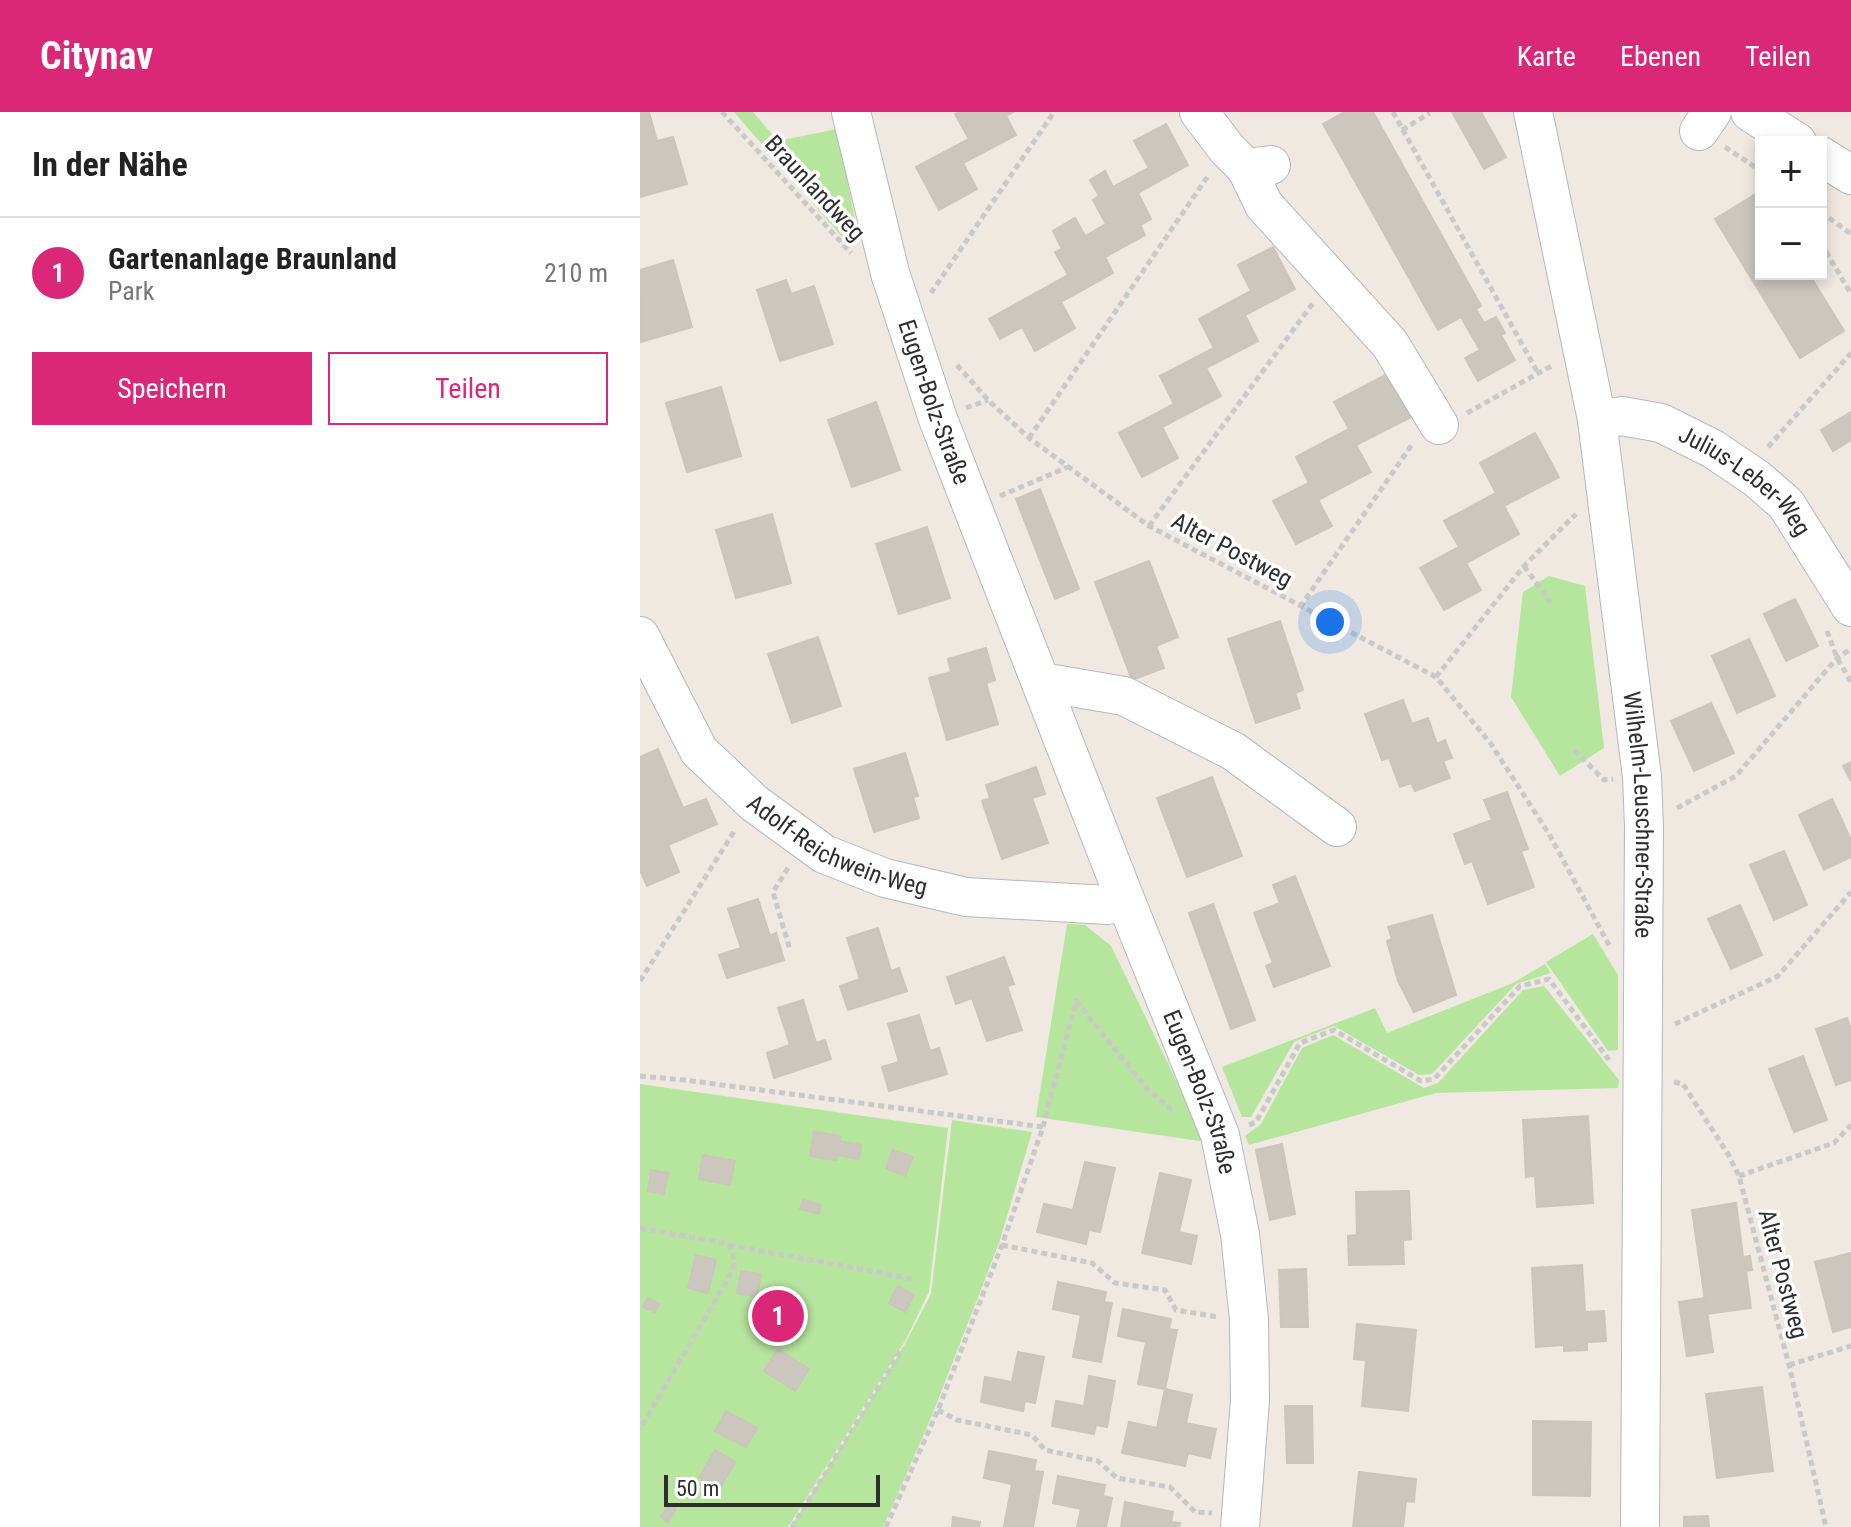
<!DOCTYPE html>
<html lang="de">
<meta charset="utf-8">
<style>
body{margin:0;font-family:"Roboto Condensed",sans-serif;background:#f2f2f2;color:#222}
.controls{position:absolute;right:24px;top:24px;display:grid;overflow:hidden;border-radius:0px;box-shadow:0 4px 12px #0003}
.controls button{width:72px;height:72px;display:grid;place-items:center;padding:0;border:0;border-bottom:2px solid #e0e0e0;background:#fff;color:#222;font:40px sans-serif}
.scale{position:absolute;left:24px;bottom:20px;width:216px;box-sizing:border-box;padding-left:8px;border:4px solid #2e2e2e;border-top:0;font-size:22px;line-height:28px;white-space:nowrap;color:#2e2e2e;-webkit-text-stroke:6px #fff;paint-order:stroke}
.you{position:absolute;left:690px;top:510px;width:28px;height:28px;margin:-20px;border:6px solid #fff;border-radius:50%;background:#1a73e8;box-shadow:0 0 0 12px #1a73e833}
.badge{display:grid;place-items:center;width:52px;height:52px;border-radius:50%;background:#db2777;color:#fff;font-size:26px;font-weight:700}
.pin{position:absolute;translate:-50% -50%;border:4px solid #fff;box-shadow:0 2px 8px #0006}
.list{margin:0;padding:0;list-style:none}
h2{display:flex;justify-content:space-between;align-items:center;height:104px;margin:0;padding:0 32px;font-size:34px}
h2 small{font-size:26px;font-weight:400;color:#767676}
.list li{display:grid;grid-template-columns:52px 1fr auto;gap:24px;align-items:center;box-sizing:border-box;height:112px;padding:0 32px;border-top:2px solid #e0e0e0}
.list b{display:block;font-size:30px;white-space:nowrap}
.list p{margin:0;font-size:26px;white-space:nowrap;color:#767676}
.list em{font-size:26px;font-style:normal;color:#767676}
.actions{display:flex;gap:16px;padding:24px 32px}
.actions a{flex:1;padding:18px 0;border:2px solid #db2777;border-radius:0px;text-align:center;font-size:28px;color:#db2777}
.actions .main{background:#db2777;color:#fff}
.map{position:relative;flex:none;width:1211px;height:1415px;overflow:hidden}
header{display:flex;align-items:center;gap:48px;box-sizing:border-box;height:112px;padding:0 40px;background:#db2777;color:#fff}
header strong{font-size:38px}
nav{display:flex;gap:44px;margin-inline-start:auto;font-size:28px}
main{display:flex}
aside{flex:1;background:#fff}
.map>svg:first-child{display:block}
</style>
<header>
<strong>Citynav</strong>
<nav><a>Karte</a><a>Ebenen</a><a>Teilen</a></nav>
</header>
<main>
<aside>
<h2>In der Nähe<small></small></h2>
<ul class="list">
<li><span class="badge">1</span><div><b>Gartenanlage Braunland</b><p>Park</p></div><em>210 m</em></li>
</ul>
<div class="actions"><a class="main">Speichern</a><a>Teilen</a></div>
</aside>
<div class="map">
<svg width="1211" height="1415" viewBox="0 0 1211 1415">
<rect width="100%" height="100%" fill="#efe9e1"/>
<g fill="#b6e59e">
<polygon points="94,0 113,0 138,29 197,17 219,128 210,134"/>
<polygon points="909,464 945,474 964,636 920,664 871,585 883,480"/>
<polygon points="427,812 445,813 471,834 566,1030 396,1005"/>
<polygon points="953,822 978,863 978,938 968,939 906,850"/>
<polygon points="905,852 911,861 876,872 792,962 779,963 694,914 654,930 611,1005 602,1005 582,955 735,896 747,921 873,871"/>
<polygon points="904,874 979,968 978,976 796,981 609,1033 605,1024 621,1012 662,936 693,923 784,976 798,971 883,878"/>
<polygon points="0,972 308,1016 289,1180 265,1229 148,1415 0,1415"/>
<polygon points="312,1008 392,1020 359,1131 293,1301 243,1415 151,1415 265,1232 291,1182"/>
</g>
<g fill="#cbc7bf" stroke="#cbc5ba" stroke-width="2">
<polygon points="0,0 9,0 17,29 33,25 47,72 0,85"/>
<polygon points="319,0 373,0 366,4 376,23 323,51 337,77 299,98 276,55 329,27 315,2"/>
<polygon points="705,0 733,0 841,194 836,197 844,211 856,205 865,221 861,223 875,248 838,269 825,246 840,238 821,205 798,218 683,12"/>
<polygon points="812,0 841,0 866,45 844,57"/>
<polygon points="526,12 548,53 498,81 511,107 500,113 505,123 465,145 473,161 421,190 435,216 395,239 382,215 360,227 349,207 428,163 415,140 422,137 413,119 435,106 445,124 466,112 453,88 459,84 450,68 465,59 473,75 509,56 494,29"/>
<polygon points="1119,80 1121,162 1169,162 1204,219 1160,246 1075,107"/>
<polygon points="633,135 655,177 605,203 618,229 566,256 581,284 522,315 538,346 502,365 479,321 534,292 520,264 574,236 559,207 611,179 598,153"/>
<polygon points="33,148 52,215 1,230 0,158"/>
<polygon points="146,168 151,182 174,174 193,232 140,249 117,178"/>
<polygon points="755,258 777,302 716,333 731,360 678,388 692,414 656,432 633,389 669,371 656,345 709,317 694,290"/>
<polygon points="81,275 101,344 47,360 26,291"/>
<polygon points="236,290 260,358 212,375 188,308"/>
<polygon points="1211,300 1211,328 1193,339 1181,318"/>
<polygon points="895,321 919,365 864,394 879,422 826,451 841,478 804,498 780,456 819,435 804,409 856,381 840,351"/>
<polygon points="400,377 439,477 415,487 376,387"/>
<polygon points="132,402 151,471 96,486 76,418"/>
<polygon points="287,415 310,486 259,502 236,432"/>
<polygon points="509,449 538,525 516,534 524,556 492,568 455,470"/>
<polygon points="1155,487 1178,534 1146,549 1124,502"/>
<polygon points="640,509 663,578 655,581 660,596 616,611 588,527"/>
<polygon points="178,525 201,594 152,611 128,542"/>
<polygon points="1109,527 1135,584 1097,601 1072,544"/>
<polygon points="346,536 355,568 346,571 358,612 307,628 289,566 311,560 308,547"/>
<polygon points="763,588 772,612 788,606 797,632 805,628 812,646 803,649 810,666 775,679 771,671 760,675 749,646 742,648 725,602"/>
<polygon points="1071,591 1094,641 1054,659 1031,609"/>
<polygon points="18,637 43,696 66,687 77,712 28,733 39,760 7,774 0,758 0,645"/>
<polygon points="265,641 278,684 273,685 279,706 234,720 214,657"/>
<polygon points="1211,650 1211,669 1203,654"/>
<polygon points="396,655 405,682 392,686 408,731 362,747 342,689 350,686 346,673"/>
<polygon points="572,665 602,744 547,765 517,686"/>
<polygon points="867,680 888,737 881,739 894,775 848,792 832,749 825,752 814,722 852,708 844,688"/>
<polygon points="1192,687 1211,728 1211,745 1184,758 1159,703"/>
<polygon points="1144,739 1167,793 1134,808 1110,753"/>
<polygon points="655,764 690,854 634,875 626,854 633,851 614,801 640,791 633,773"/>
<polygon points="118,787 130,824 136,821 144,848 87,866 79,843 101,836 88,797"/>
<polygon points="573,792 615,908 591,917 549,801"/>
<polygon points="1100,793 1122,843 1091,857 1068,807"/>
<polygon points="792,803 816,883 774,900 758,869 747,829 752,827 748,815"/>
<polygon points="238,816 251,859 259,856 267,879 208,898 200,874 220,867 207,826"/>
<polygon points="364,845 374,872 367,874 382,918 347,929 332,886 316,892 307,865"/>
<polygon points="163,888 176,931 185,928 191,947 134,966 127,941 150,933 138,896"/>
<polygon points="279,903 290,939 299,936 307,962 249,979 242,955 259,950 248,912"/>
<polygon points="1207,906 1211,918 1211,968 1196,973 1176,917"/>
<polygon points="1163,944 1187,1008 1154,1020 1129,957"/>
<polygon points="948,1004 953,1091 897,1095 895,1064 886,1065 883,1008"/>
<polygon points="174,1020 200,1024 199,1029 221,1033 219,1047 197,1043 196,1048 170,1044"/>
<polygon points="642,1032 655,1102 630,1108 616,1038"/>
<polygon points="253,1038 273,1045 265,1064 246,1056"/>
<polygon points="63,1043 95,1049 90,1073 59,1067"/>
<polygon points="445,1050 475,1056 460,1120 449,1118 446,1132 397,1120 404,1092 433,1098"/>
<polygon points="11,1058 28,1061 24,1082 8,1079"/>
<polygon points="520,1061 551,1068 539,1120 557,1124 551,1152 502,1141"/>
<polygon points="769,1079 771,1127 763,1128 764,1152 709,1153 708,1124 717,1123 716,1080"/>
<polygon points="163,1088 181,1093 179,1102 160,1097"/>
<polygon points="1096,1091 1103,1145 1110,1144 1112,1158 1106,1159 1111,1196 1067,1202 1052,1098"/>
<polygon points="1211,1141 1211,1215 1193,1220 1175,1150"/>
<polygon points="56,1143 76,1148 68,1181 48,1176"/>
<polygon points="942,1153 945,1200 964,1199 966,1229 947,1230 947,1238 924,1239 924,1233 896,1235 892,1156"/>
<polygon points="666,1157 668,1215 641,1215 639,1158"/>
<polygon points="101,1159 121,1162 117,1185 97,1181"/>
<polygon points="418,1170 466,1180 464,1190 472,1191 461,1250 433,1245 441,1203 413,1197"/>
<polygon points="258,1174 274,1183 265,1200 249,1191"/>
<polygon points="7,1186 19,1192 15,1200 3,1195"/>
<polygon points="1065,1186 1073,1240 1047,1244 1039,1190"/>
<polygon points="483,1197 531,1207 529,1217 537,1218 525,1277 498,1272 506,1230 478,1224"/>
<polygon points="717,1212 776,1218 768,1299 722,1294 726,1248 714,1247"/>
<polygon points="138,1237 169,1257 155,1279 124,1259"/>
<polygon points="378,1240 404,1245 395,1291 385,1289 383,1299 341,1290 345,1265 372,1270"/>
<polygon points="449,1264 475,1269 467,1315 456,1313 454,1322 412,1314 416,1289 444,1294"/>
<polygon points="1122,1275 1133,1359 1077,1366 1066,1282"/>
<polygon points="525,1277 552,1283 546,1311 576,1317 570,1346 548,1341 545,1354 482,1341 489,1310 517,1316"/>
<polygon points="645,1294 672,1294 673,1351 647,1351"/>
<polygon points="86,1299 117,1316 106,1335 75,1319"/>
<polygon points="893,1309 951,1310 950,1384 893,1383"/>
<polygon points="75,1338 95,1350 79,1378 59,1366"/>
<polygon points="349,1339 396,1348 394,1359 403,1360 393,1415 364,1414 372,1372 344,1366"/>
<polygon points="719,1360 776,1367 774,1390 766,1389 763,1415 713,1415"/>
<polygon points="418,1364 465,1373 463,1384 472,1386 466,1415 437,1415 441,1397 413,1391"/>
<polygon points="485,1390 533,1400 531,1410 540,1411 539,1415 481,1415"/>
<polygon points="29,1392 36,1397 28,1410 21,1405"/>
<polygon points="1068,1404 1069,1415 1044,1415 1044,1405"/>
<polygon points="313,1405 340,1410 339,1415 312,1415"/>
</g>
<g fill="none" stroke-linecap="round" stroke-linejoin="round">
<g stroke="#b4b7c1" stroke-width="40">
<g id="minor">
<path id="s1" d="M211,0L250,161L298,307L485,787L580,1023L600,1122L609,1207L610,1289L600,1415"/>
<polyline points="559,0 587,37 606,56 631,53"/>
<path id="s2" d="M893,0L957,308L1002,665L1004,714L1000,1415"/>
<polyline points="1110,0 1157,30"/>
<polyline points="1059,19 1072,0"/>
<polyline points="1181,44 1211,63"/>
<polyline points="606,56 624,93 750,232 799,313"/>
<path id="s3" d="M957,308L982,304L1021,311L1073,337L1116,366L1146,392L1211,495"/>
<path id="s4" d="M0,524L59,639L114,691L184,742L245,766L326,785L468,793L485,787"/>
<polyline points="402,570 484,584 593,639 697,715"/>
</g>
</g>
<g stroke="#c9c9c9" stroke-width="5" stroke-dasharray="6 4" stroke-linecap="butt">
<polyline points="82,0 211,141"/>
<polyline points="753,0 898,261"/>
<polyline points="762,18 790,1"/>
<polyline points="1085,35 1121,59"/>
<polyline points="1181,100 1211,122"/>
<polyline points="1181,131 1211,182"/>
<polyline points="291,181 414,0"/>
<polyline points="317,253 348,288 389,326 509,414 796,565 851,632 909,722 970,835"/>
<polyline points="326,296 348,288"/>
<polyline points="827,301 913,253"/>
<polyline points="389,326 568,64"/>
<polyline points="1128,335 1211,241"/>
<polyline points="360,384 428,355"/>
<polyline points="509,414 673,191"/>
<polyline points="884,454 913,494"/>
<polyline points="660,495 773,331"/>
<polyline points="1187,519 1197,546 1211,570"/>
<polyline points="796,565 884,454 936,402"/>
<polyline points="934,638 964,668 973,667"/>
<polyline points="1037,696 1096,664 1197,546 1211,537"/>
<polyline points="148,756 133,780 150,838"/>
<polyline points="0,869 95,718"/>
<polyline points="1035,912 1138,864 1211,780"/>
<polyline points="0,964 44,968 403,1015"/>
<polyline points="1034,970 1043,972 1088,1042 1099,1064 1149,1253 1186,1415"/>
<polyline points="609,1013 616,1010 660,931 694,918 781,969 794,967 880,874 909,867 969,948"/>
<polyline points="1099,1064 1194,1031 1211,1013"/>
<polyline points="0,1116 88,1132 93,1141 94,1153 89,1165 0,1317"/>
<polyline points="89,1133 274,1167"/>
<polyline points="362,1133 452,1151 475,1171 525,1178 536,1198 578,1205"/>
<polyline points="1149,1253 1211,1234"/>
<polyline points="298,1298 317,1308 392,1323 405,1338 458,1349 477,1366 530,1375 555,1400 572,1401"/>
<polyline points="152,1415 263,1236"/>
<polyline points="246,1415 298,1298 362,1133 403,1015 436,889 507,977 533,999"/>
</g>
<use href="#minor" stroke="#fff" stroke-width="38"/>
</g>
<g text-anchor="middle" stroke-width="7" stroke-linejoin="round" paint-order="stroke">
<g font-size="24" fill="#2e2e2e" stroke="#fff">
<text transform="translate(175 76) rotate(47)" y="8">Braunlandweg</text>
<text dy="8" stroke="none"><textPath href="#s1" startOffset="302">Eugen-Bolz-Straße</textPath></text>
<text dy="8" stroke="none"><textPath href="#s3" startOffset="168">Julius-Leber-Weg</textPath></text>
<text transform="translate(592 438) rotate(28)" y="8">Alter Postweg</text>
<text dy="8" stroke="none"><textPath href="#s2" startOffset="712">Wilhelm-Leuschner-Straße</textPath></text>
<text dy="8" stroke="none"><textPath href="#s4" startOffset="300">Adolf-Reichwein-Weg</textPath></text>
<text dy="8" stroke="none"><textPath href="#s1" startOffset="1042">Eugen-Bolz-Straße</textPath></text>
<text transform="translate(1143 1162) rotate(75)" y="8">Alter Postweg</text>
</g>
</g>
</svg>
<div class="controls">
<button>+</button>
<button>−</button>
</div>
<div class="scale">50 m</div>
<div class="you"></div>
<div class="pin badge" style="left:138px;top:1204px">1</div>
</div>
</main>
